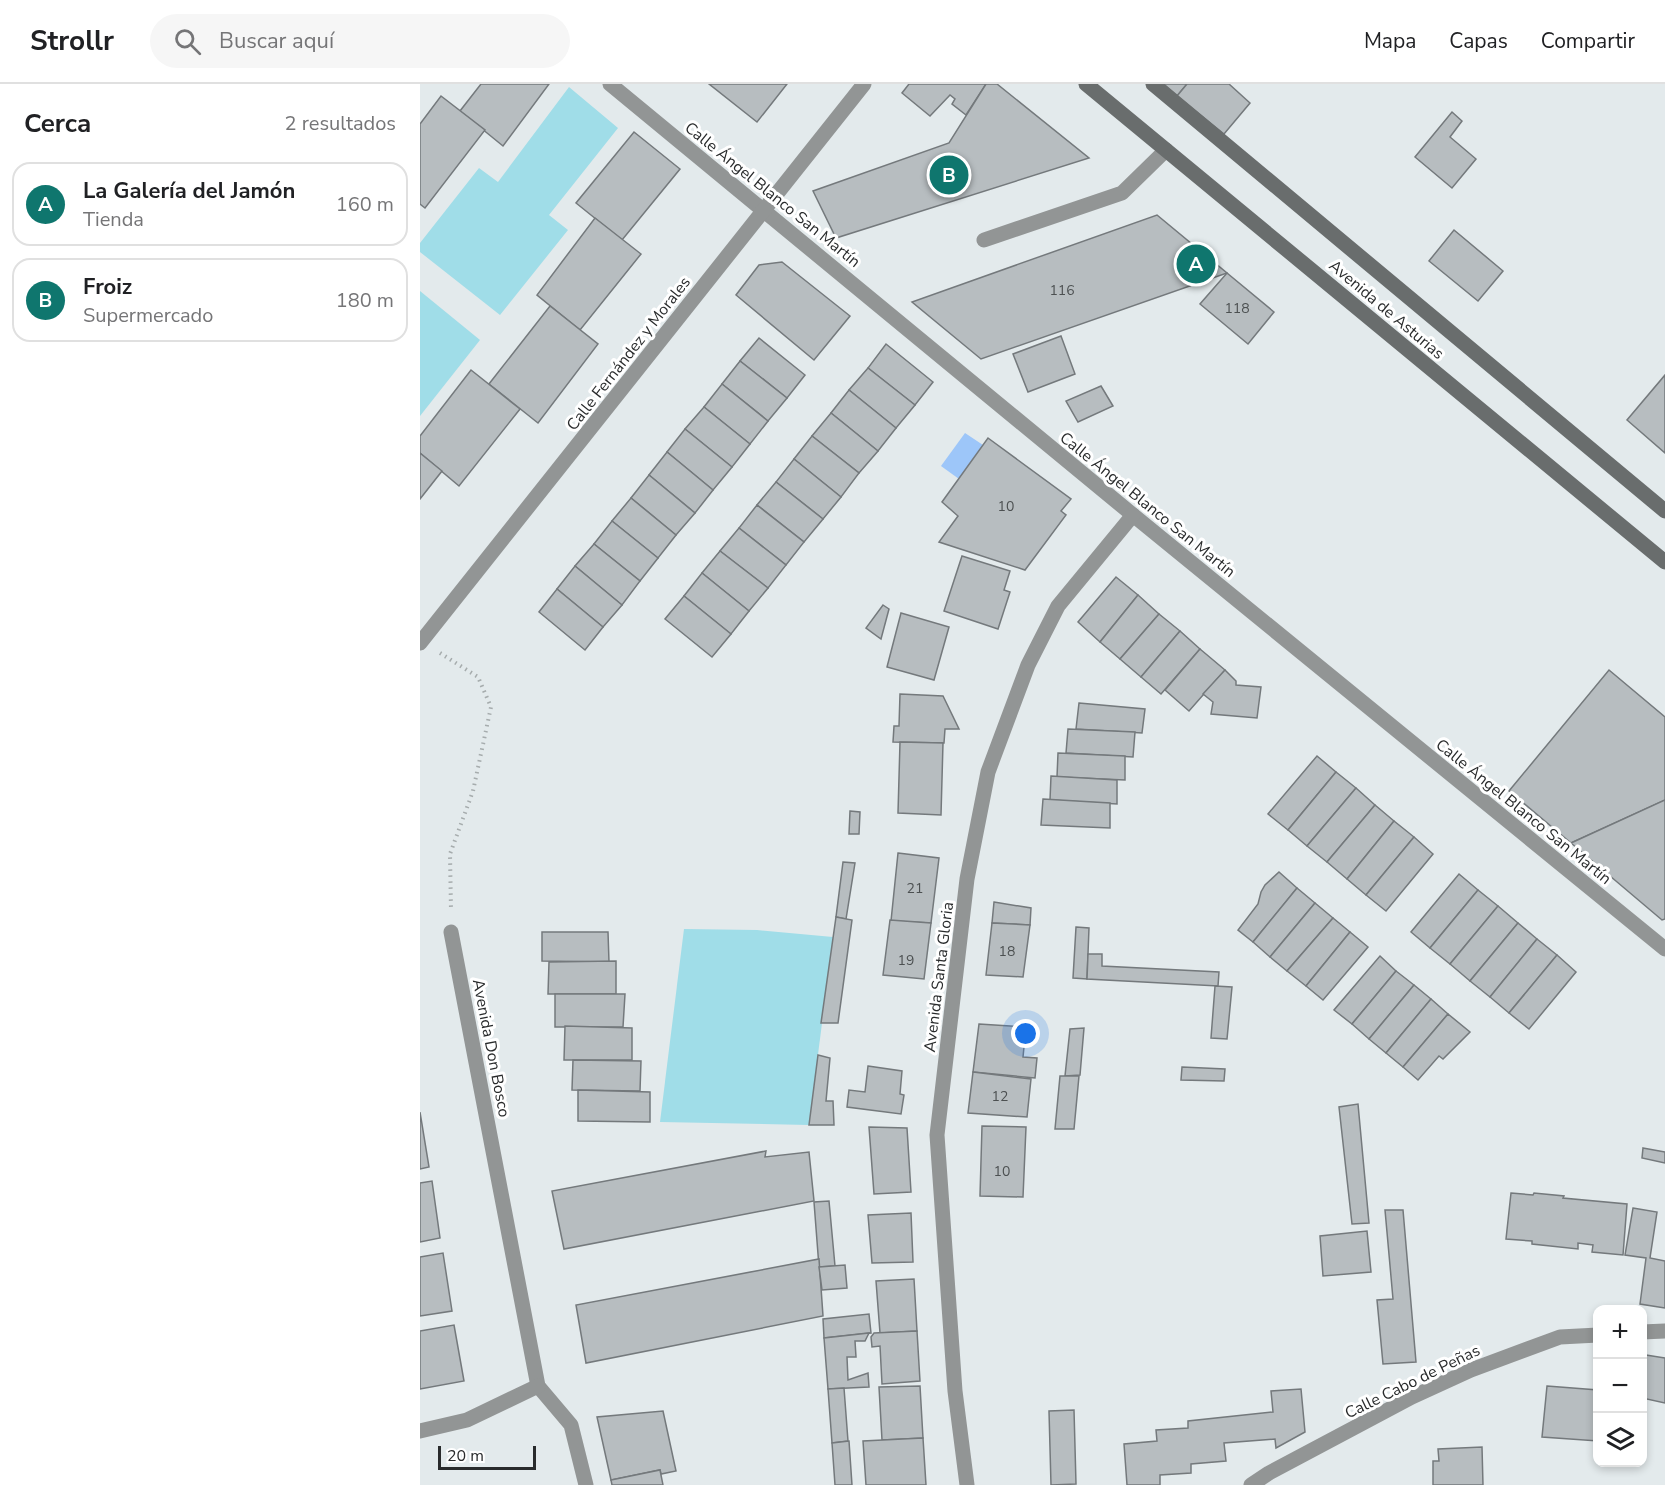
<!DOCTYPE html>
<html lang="es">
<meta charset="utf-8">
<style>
body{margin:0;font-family:"Nunito Sans",sans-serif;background:#f6f6f6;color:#202124}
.controls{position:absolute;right:18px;bottom:18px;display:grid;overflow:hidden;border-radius:12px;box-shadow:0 3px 9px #0003}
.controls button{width:54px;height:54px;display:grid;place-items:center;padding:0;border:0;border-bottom:2px solid #e0e0e0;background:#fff;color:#202124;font:30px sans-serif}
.scale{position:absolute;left:18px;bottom:15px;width:98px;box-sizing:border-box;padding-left:6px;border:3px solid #292b2c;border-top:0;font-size:16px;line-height:21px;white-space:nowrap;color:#292b2c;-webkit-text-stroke:4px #fff;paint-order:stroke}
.you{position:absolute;left:606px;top:950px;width:21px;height:21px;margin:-15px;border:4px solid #fff;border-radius:50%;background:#1a73e8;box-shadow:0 0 0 9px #1a73e833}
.badge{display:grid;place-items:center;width:39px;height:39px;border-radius:50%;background:#0f766e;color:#fff;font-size:20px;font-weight:700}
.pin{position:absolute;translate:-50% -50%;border:3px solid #fff;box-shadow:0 2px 6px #0006}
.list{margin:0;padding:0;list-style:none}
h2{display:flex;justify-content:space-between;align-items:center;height:78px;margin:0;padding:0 24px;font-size:26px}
h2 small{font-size:20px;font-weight:400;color:#757577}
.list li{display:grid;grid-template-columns:39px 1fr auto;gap:18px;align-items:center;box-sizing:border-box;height:84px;margin:0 12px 12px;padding:0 12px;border:2px solid #e0e0e0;border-radius:18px}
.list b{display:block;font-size:22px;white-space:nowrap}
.list p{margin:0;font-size:20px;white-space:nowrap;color:#757577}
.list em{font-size:20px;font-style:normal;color:#757577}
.icon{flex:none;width:33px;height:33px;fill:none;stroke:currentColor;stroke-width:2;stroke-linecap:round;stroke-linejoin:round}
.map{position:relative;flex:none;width:1245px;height:1401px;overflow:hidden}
header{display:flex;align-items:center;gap:36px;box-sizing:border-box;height:84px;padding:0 30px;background:#fff;border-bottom:2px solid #e0e0e0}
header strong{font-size:28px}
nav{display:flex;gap:33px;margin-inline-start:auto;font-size:21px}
.search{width:420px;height:54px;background:#f6f6f6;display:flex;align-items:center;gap:15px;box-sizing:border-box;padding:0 21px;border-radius:33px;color:#757577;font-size:22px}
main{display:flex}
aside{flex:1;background:#fff}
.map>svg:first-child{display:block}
</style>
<header>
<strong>Strollr</strong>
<div class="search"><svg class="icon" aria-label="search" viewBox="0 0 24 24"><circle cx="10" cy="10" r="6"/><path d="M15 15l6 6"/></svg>Buscar aquí</div>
<nav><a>Mapa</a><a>Capas</a><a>Compartir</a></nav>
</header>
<main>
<aside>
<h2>Cerca<small>2 resultados</small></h2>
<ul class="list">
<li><span class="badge">A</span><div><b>La Galería del Jamón</b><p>Tienda</p></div><em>160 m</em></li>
<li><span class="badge">B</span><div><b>Froiz</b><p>Supermercado</p></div><em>180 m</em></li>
</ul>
</aside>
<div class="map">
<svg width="1245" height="1401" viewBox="0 0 1245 1401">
<rect width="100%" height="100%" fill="#e3eaec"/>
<g fill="#a0dde8">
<polygon points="149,3 198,44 129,131 148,146 80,231 0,168 0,159 59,84 78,98"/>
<polygon points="0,207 60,256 0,332"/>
<polygon points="264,845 337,846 413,853 389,1041 240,1038"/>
</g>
<polygon fill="#9dc6f9" points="545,349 563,361 539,395 521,382"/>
<g fill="#b7bdc0" stroke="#74797c" stroke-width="1.5">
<polygon points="61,0 129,0 83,62 40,27"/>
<polygon points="289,0 367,0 337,38"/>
<polygon points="489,0 566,0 546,31 532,20 535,15 530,11 510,32 482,9"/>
<polygon points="566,0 577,0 669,74 416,154 393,107 529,59"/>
<polygon points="743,0 767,0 757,12"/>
<polygon points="767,0 809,0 830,19 804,50 757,12"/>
<polygon points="21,12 65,46 5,124 0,120 0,40"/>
<polygon points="1032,28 1042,37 1030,53 1056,75 1032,104 995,73"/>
<polygon points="214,48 260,85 202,156 156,119"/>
<polygon points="737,131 807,189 561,275 492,218"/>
<polygon points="175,134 221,170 160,246 117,211"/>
<polygon points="1034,146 1083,187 1058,217 1009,177"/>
<polygon points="362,178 430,232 394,276 316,211 339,181"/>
<polygon points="807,189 854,228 828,260 780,220"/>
<polygon points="130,222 178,260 118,339 69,300"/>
<polygon points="641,252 655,290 608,308 593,270"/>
<polygon points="339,254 385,291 367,314 320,277"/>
<polygon points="466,260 513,298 495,321 448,284"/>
<polygon points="320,277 367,314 348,337 302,300"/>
<polygon points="448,284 495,321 476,344 429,306"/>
<polygon points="51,286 100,325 39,402 0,369 0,352"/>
<polygon points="1245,291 1245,369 1207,336"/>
<polygon points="302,300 348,337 330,360 284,323"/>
<polygon points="681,302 693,322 658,338 646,317"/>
<polygon points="429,306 476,344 458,367 411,329"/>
<polygon points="284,323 330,360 312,383 265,345"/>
<polygon points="411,329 458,367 439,389 392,352"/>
<polygon points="265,345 312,383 293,406 247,368"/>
<polygon points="392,352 439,389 421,413 374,375"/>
<polygon points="568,354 651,415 641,427 646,431 605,486 519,458 538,432 522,418"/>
<polygon points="247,368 293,406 275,429 229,391"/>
<polygon points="0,369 22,387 0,415"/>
<polygon points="374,375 421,413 403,435 356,398"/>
<polygon points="229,391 275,429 256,451 211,414"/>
<polygon points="356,398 403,435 384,458 337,421"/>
<polygon points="211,414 256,451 238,474 192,437"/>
<polygon points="337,421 384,458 366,481 319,444"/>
<polygon points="192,437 238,474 220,497 174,460"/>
<polygon points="319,444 366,481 348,504 300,467"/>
<polygon points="174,460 220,497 202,521 155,482"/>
<polygon points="300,467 348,504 329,527 282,489"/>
<polygon points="542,472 590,487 584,506 590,508 578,545 524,527"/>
<polygon points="155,482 202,521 183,543 137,505"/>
<polygon points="282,489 329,527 311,550 264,512"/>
<polygon points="696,493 718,511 680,558 658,538"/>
<polygon points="137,505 183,543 165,566 119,528"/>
<polygon points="718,511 739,530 700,575 680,558"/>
<polygon points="264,512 311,550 292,573 245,535"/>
<polygon points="463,521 469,525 461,555 446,544"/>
<polygon points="481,529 529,543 514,596 467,583"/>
<polygon points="739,530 760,547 721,593 700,575"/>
<polygon points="760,547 780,565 741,610 721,593"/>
<polygon points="780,565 805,586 769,627 745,606"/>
<polygon points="805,586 816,597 816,601 841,603 837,634 791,630 793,618 783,610"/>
<polygon points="1189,586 1245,633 1245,716 1151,759 1089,707"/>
<polygon points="480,610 523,612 539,645 525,645 524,659 473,658 474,642 479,642"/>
<polygon points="659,619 725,625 722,649 656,645"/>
<polygon points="648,645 715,648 713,673 646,669"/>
<polygon points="480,658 523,659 521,731 478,729"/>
<polygon points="638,669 705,672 705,696 637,693"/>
<polygon points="897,672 916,688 868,746 848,730"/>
<polygon points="916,688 936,704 887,762 868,746"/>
<polygon points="631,692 697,696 697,720 630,716"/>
<polygon points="936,704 955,721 907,778 887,762"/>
<polygon points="623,715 690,719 690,744 621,741"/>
<polygon points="1245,716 1245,835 1242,836 1151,759"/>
<polygon points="955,721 974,737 927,795 907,778"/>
<polygon points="430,727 440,728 439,750 429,750"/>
<polygon points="974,737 994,753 946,811 927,795"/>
<polygon points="994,753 1013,770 966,827 946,811"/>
<polygon points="478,769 519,774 511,839 471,837"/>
<polygon points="423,778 435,779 426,835 416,833"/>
<polygon points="859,788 877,804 833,858 818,846 838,820 841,808 845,801"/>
<polygon points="1039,790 1058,806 1010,864 991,848"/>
<polygon points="877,804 895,819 850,873 833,858"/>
<polygon points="1058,806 1078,822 1030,880 1010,864"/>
<polygon points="574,818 611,824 610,841 572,839"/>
<polygon points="895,819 913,834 867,887 850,873"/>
<polygon points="1078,822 1098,839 1050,897 1030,880"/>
<polygon points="416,833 432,836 418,939 401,939"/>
<polygon points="913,834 930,848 886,902 867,887"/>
<polygon points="470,836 511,839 504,895 463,891"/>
<polygon points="572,839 610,841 603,893 566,891"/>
<polygon points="1098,839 1117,855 1070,913 1050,897"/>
<polygon points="656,843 669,844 667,895 653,894"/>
<polygon points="122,848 188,848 189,878 122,877"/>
<polygon points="930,848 948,863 903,916 886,902"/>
<polygon points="1117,855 1137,871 1089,929 1070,913"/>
<polygon points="668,870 682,870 682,882 799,888 798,902 667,895"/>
<polygon points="1137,871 1156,888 1109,945 1089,929"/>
<polygon points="960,872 976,887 932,940 914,926"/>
<polygon points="196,877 196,910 128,910 129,878"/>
<polygon points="976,887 994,901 949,955 932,940"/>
<polygon points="994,901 1011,915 966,969 949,955"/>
<polygon points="795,902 812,903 807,955 791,954"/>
<polygon points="135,910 205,910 203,943 135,943"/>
<polygon points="1011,915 1028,930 983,983 966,969"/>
<polygon points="1028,930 1050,948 1023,975 1019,972 998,996 983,983"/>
<polygon points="559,940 606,943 603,973 617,974 615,994 553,988"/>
<polygon points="145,942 212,944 212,976 144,976"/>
<polygon points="664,944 660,991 645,992 650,945"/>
<polygon points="398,971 410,974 406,1017 413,1017 414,1041 389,1041"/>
<polygon points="153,976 221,977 220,1007 152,1006"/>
<polygon points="448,982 482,987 480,1010 484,1011 481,1030 427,1023 429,1006 445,1008"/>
<polygon points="762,983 805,985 804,997 761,996"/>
<polygon points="553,988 611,995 607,1033 548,1029"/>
<polygon points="640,992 659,992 654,1045 635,1045"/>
<polygon points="158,1006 230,1008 230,1038 158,1037"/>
<polygon points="938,1020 949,1139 932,1140 919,1023"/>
<polygon points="0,1028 9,1083 0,1085"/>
<polygon points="562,1042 606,1043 603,1113 560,1112"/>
<polygon points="449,1043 487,1044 491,1108 454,1110"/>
<polygon points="1223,1064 1245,1068 1245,1079 1222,1074"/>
<polygon points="346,1067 345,1073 389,1068 394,1117 144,1165 132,1107"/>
<polygon points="12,1097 20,1154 0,1158 0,1099"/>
<polygon points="1091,1109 1113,1111 1114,1109 1144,1112 1143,1114 1207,1120 1203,1171 1172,1168 1173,1161 1158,1159 1158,1165 1112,1160 1112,1157 1086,1155"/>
<polygon points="409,1117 415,1182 399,1183 394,1118"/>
<polygon points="1213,1124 1237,1128 1230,1174 1245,1177 1245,1224 1220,1220 1226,1174 1205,1171"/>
<polygon points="965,1126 983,1126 996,1278 963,1280 957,1216 973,1215"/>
<polygon points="491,1129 493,1178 452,1179 448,1131"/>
<polygon points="947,1147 951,1188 903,1192 900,1152"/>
<polygon points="23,1169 32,1227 0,1232 0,1173"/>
<polygon points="399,1175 403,1232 166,1279 156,1221"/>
<polygon points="425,1181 427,1204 402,1206 399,1183"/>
<polygon points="494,1195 497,1247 460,1249 456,1197"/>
<polygon points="449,1230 451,1249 404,1254 403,1235"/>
<polygon points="34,1241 44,1297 0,1305 0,1247"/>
<polygon points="497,1247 500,1297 462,1300 460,1262 452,1263 451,1253 454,1249"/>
<polygon points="449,1249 445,1257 435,1257 436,1273 427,1273 428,1296 448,1289 449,1303 408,1305 404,1254"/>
<polygon points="1226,1271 1245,1274 1245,1319 1222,1314 1222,1276 1225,1277"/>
<polygon points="500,1302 503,1354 462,1356 459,1303"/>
<polygon points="1127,1302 1178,1306 1178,1357 1122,1353"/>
<polygon points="424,1304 428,1357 412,1359 408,1305"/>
<polygon points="881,1305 885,1348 856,1364 855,1355 804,1359 806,1377 771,1380 771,1389 740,1391 740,1401 707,1401 704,1360 737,1357 736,1346 768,1344 768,1337 853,1328 851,1307"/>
<polygon points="654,1326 656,1400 631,1401 629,1327"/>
<polygon points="243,1327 256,1387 241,1390 240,1386 191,1396 177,1333"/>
<polygon points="503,1354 506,1401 446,1401 443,1357"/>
<polygon points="429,1357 432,1401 415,1401 412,1359"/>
<polygon points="1062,1363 1063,1401 1013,1401 1013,1377 1019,1377 1018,1365"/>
<polygon points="240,1386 243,1401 192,1401 191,1396"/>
</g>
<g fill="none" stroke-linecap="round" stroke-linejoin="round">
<polyline stroke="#a6acad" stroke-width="4" stroke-dasharray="1.5 4.5" stroke-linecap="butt" points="20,569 58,593 71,623 53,707 30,770 31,826"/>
<polyline stroke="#929595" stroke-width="15" points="564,156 702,109 746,66"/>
<g stroke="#929595" stroke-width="15">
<polyline points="190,0 713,431 1245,865"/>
<polyline points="0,559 444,0"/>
<polyline points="31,848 118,1302 151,1341 166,1401"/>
<polyline points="1222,1248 1245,1247"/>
<polyline points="0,1347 47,1336 118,1302"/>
<polyline points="547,1401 535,1307 517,1051 547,795 568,688 608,581 638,522 713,431"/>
<polyline points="831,1401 849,1389 992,1313 1051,1286 1140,1253 1178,1251"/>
</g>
<g stroke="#696d6d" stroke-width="15">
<polyline points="666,0 1245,478"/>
<polyline points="733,0 1245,427"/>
</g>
</g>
<g text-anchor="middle" stroke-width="6" stroke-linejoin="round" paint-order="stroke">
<g font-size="14" fill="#4c5051">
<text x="642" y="211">116</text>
<text x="817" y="229">118</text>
<text x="586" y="427">10</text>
<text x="495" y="809">21</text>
<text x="587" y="872">18</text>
<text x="486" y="881">19</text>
<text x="580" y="1017">12</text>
<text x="582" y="1092">10</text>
</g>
<g font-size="16" fill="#292b2c" stroke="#fff">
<text transform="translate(353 110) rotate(39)" y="6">Calle Ángel Blanco San Martín</text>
<text transform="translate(967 225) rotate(40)" y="6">Avenida de Asturias</text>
<text transform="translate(208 269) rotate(-52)" y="6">Calle Fernández y Morales</text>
<text transform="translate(728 420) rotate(39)" y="6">Calle Ángel Blanco San Martín</text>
<text transform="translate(1104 727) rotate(39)" y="6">Calle Ángel Blanco San Martín</text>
<text transform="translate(518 893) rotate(-83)" y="6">Avenida Santa Gloria</text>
<text transform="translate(72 964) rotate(79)" y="6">Avenida Don Bosco</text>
<text transform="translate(992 1297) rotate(-26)" y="6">Calle Cabo de Peñas</text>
</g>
</g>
</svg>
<div class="controls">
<button>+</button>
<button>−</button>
<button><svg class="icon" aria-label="layers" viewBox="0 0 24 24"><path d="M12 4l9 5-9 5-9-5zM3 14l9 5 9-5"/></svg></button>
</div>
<div class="scale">20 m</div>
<div class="you"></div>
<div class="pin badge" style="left:776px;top:180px">A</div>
<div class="pin badge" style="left:529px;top:91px">B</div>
</div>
</main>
